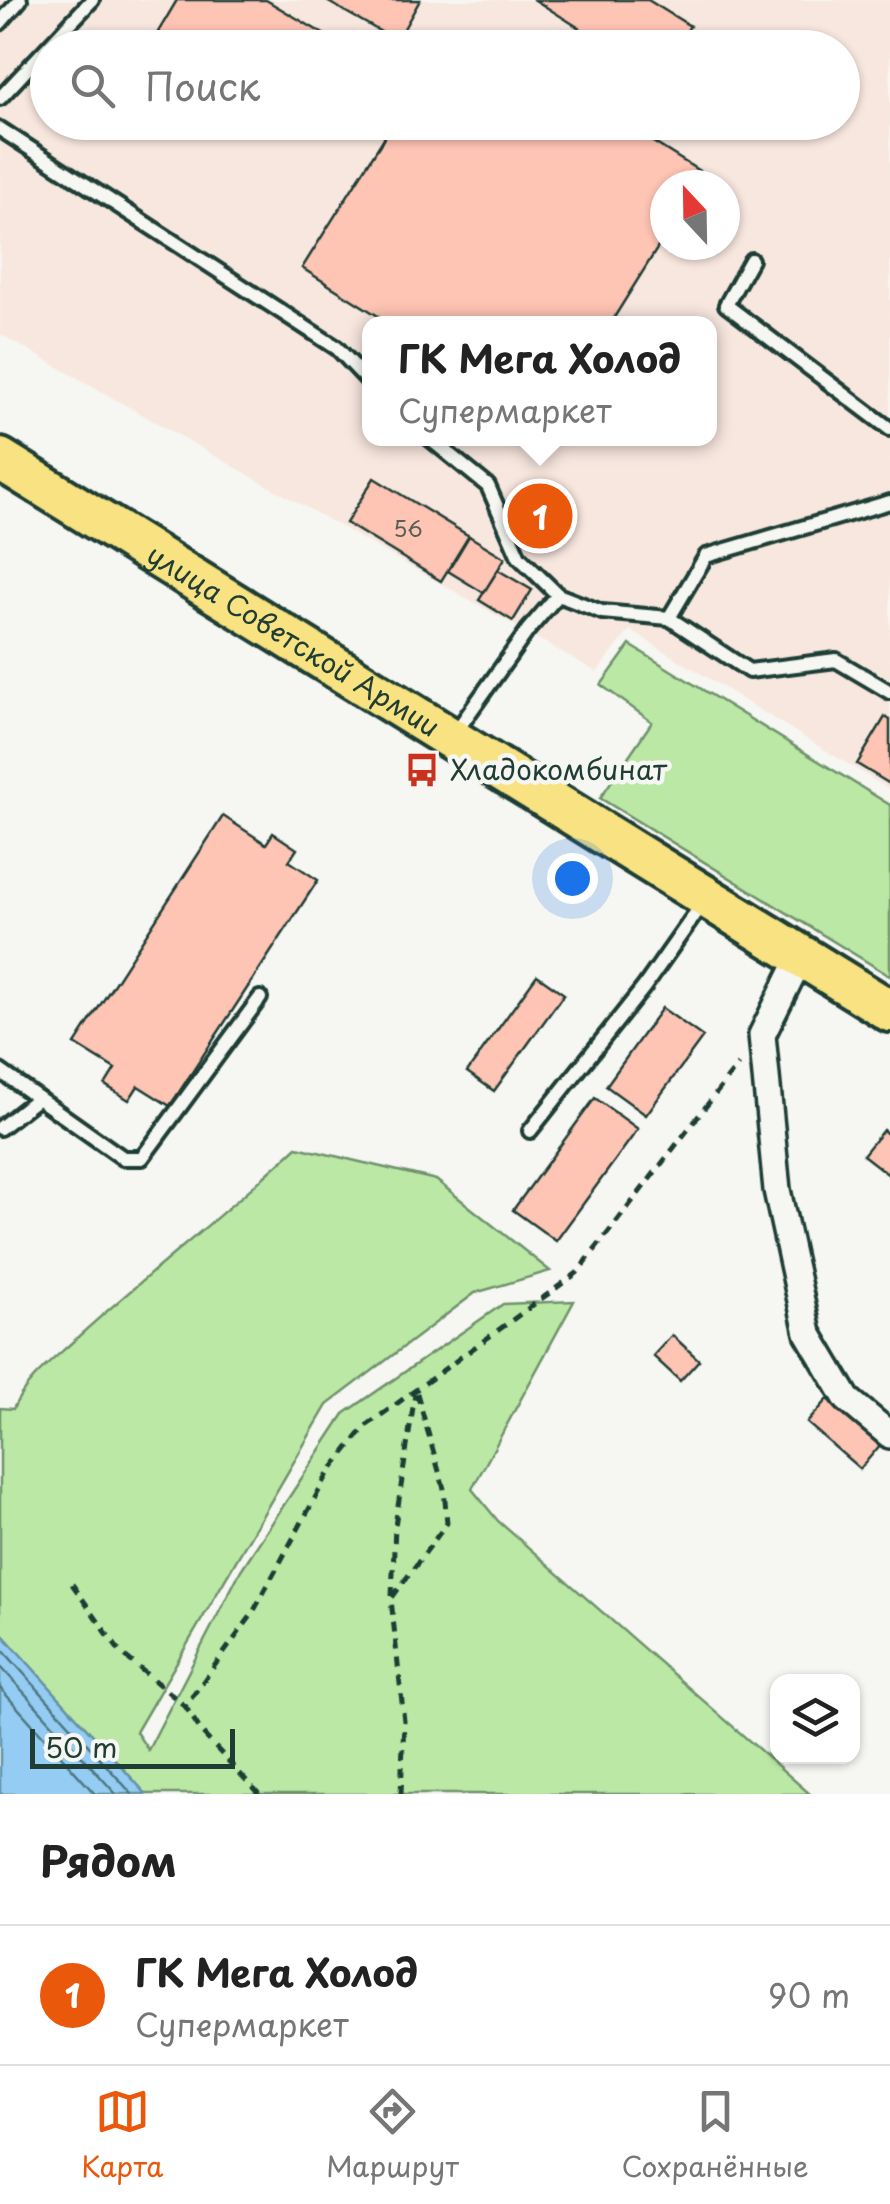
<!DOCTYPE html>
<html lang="ru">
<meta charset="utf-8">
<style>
body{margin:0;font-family:"Playpen Sans",sans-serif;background:#f2f2f2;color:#222}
.controls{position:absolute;right:30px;bottom:30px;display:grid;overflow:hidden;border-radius:20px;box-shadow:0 2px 8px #0004}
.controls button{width:90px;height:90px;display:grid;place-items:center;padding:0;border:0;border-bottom:2px solid #e0e0e0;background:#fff;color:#222;font:50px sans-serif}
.compass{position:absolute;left:650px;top:170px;width:90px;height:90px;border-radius:50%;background:#fff;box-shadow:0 2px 8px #0004;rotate:338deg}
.scale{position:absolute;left:30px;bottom:25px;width:205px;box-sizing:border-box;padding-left:10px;border:5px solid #1f3d34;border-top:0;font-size:28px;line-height:35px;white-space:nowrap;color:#1f3d34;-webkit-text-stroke:8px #f6f6f2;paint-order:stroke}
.you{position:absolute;left:572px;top:878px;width:35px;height:35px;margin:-25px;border:8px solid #fff;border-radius:50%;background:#1a73e8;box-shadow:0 0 0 15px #1a73e833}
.badge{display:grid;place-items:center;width:65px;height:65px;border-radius:50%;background:#ea580c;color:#fff;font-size:32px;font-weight:700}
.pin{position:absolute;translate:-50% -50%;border:5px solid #fff;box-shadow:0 2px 10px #0006}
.popup{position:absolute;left:362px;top:316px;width:355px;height:130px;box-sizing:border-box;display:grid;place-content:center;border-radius:20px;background:#fff;filter:drop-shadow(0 2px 8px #0005);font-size:32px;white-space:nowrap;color:#767676}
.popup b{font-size:38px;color:#222}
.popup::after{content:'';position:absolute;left:50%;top:100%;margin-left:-20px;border:20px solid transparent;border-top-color:#fff}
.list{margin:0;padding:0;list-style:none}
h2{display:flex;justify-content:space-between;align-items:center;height:130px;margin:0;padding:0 40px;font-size:42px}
h2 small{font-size:32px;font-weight:400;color:#767676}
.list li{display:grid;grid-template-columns:65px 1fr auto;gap:30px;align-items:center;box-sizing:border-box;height:140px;padding:0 40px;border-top:2px solid #e0e0e0}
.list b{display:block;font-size:38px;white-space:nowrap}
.list p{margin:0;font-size:32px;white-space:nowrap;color:#767676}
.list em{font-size:32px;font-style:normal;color:#767676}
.icon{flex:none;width:55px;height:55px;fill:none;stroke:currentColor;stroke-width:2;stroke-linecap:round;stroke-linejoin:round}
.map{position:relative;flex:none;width:890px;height:1794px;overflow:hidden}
.search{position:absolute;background:#fff;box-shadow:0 2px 8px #0004;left:30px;right:30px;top:30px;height:110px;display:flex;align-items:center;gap:25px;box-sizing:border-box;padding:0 35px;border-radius:55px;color:#767676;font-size:38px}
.sheet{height:270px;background:#fff}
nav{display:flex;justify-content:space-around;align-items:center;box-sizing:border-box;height:140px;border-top:2px solid #e0e0e0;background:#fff;font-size:28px;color:#767676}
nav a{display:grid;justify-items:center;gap:5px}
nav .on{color:#ea580c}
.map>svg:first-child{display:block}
</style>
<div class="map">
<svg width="890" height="1794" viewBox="0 0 890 1794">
<rect width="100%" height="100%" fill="#f6f6f2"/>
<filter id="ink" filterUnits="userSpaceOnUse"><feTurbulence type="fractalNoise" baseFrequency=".01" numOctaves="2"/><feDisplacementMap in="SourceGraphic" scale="20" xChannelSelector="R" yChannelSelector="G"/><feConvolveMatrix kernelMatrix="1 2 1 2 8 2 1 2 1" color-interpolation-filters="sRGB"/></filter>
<g filter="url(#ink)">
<path fill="#f8e7df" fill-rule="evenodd" d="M0,0H890V790L630,630L597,672L0,334ZM48,48H842V122H48ZM665,185H725V245H665ZM370,324H710V438H370Z"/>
<g fill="#bce8a5" stroke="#6e926c" stroke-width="2.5">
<polygon points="630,645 890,805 890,976 600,798 652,722 601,685"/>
<path d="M297,1147L436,1180L550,1271L475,1293L327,1405L136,1732L148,1750L241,1570L344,1414L503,1304L574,1301L472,1489L498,1521L810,1794H146L0,1632V1408L13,1409C27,1378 56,1358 80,1335C151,1271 227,1212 297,1147Z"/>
</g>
<polygon fill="#94ccf3" stroke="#6593a7" stroke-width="2.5" points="0,1632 146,1794 0,1794"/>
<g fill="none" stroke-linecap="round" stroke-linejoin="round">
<g stroke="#4e7680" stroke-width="2.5">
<polyline points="0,1647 132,1794"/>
<polyline points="0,1666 116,1794"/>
<polyline points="0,1688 95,1794"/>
</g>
</g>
<g fill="#fec4b4" stroke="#1f3d34" stroke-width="2.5">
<polygon points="177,0 266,0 342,45 341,48 184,48 158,32"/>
<polygon points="325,0 420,0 397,41"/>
<polygon points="535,0 648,0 690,26 676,48 611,48"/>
<polygon points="394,122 621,122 704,174 697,185 665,185 665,236 610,324 391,324 302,268"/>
<polygon points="374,478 469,536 441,581 346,523"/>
<polygon points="469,536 505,558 484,593 448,571"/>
<polygon points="498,570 532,590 513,621 479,600"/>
<polygon points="885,717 890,720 890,784 857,764"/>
<polygon points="223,816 266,844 273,833 297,849 289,861 318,880 170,1106 138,1086 129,1100 105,1085 115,1069 75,1044"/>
<polygon points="537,975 564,994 494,1091 467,1072"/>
<polygon points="662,1008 703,1037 646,1115 606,1086"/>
<polygon points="595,1098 638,1129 556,1241 513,1210"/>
<polygon points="883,1130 890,1136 890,1176 863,1155"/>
<polygon points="672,1335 699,1360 680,1381 653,1356"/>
<polygon points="828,1399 881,1444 860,1469 807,1423"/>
</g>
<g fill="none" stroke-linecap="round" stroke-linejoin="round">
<g stroke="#1f3d34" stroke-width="20">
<g id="service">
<polyline points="0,23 20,0"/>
<polyline points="0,98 92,0"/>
<polyline points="0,129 337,348 370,383"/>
<polyline points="751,260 726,305 890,429"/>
<polyline points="429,438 488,486 519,557 558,595 528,630 455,733"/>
<polyline points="558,595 602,612 669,618 749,671 836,660 890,692"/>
<polyline points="669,618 706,556 890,502"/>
<polyline points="0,1071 123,1158 142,1158 260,998"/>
<polyline points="0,1128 38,1098"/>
<polyline points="530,1131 644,987 705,900"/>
</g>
</g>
<g stroke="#1f3d34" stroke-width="32">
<polyline id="minor" points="801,956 762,1035 777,1190 808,1333 847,1399 890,1435"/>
</g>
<g stroke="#1f3d34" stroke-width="48">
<g id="primary">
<path id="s1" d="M0,459L890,1011"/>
</g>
</g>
<g stroke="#1f3d34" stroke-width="5" stroke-dasharray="10 8" stroke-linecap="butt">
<polyline points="72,1584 120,1652 185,1706"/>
<polyline points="392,1596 395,1526 415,1394"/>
<polyline points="259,1794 203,1734 185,1706 251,1616 328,1474 366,1426 577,1273 738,1065"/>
<polyline points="401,1794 404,1721 391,1599 447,1523 444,1489 416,1390"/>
</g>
<use href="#service" stroke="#f6f6f2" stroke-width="12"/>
<use href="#minor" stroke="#f6f6f2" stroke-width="25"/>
<use href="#primary" stroke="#f8e281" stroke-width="40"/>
</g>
</g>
<defs>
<g id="bus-bare" transform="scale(2.7)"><path d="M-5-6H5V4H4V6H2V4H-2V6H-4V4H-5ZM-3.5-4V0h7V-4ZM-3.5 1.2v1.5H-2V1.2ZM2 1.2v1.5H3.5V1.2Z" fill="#c8321e" stroke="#f6f6f2" stroke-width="2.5" paint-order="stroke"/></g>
</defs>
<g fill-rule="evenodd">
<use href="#bus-bare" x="422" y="770"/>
</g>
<g text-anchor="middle" stroke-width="9" stroke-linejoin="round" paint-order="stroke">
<g font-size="22" fill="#575f54">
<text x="408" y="537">56</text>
</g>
<g font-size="28" fill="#1f3d34" stroke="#f6f6f2">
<text dy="10" stroke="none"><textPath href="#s1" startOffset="345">улица Советской Армии</textPath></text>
</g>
<g font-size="28" fill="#1f3d34" stroke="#f6f6f2" text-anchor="start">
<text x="450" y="780">Хладокомбинат</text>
</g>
</g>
</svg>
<div class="controls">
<button><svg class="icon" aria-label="layers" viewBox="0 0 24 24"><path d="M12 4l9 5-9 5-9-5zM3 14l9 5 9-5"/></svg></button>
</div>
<svg class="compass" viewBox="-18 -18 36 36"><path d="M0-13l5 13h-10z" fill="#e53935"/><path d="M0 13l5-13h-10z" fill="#767676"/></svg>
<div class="scale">50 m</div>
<div class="you"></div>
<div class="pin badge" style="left:540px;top:516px">1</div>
<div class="popup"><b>ГК Мега Холод</b>Супермаркет</div>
<div class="search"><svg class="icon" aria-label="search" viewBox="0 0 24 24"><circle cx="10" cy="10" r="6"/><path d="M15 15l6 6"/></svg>Поиск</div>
</div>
<section class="sheet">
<h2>Рядом<small></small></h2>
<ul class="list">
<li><span class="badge">1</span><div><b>ГК Мега Холод</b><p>Супермаркет</p></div><em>90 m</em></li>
</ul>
</section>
<nav>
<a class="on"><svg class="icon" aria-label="map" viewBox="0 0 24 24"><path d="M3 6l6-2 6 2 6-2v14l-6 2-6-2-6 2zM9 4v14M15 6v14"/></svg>Карта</a>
<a><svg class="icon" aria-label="directions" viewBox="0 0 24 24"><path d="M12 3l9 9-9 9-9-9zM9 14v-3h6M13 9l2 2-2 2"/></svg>Маршрут</a>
<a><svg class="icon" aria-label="saved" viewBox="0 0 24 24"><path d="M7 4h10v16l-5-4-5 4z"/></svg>Сохранённые</a>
</nav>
